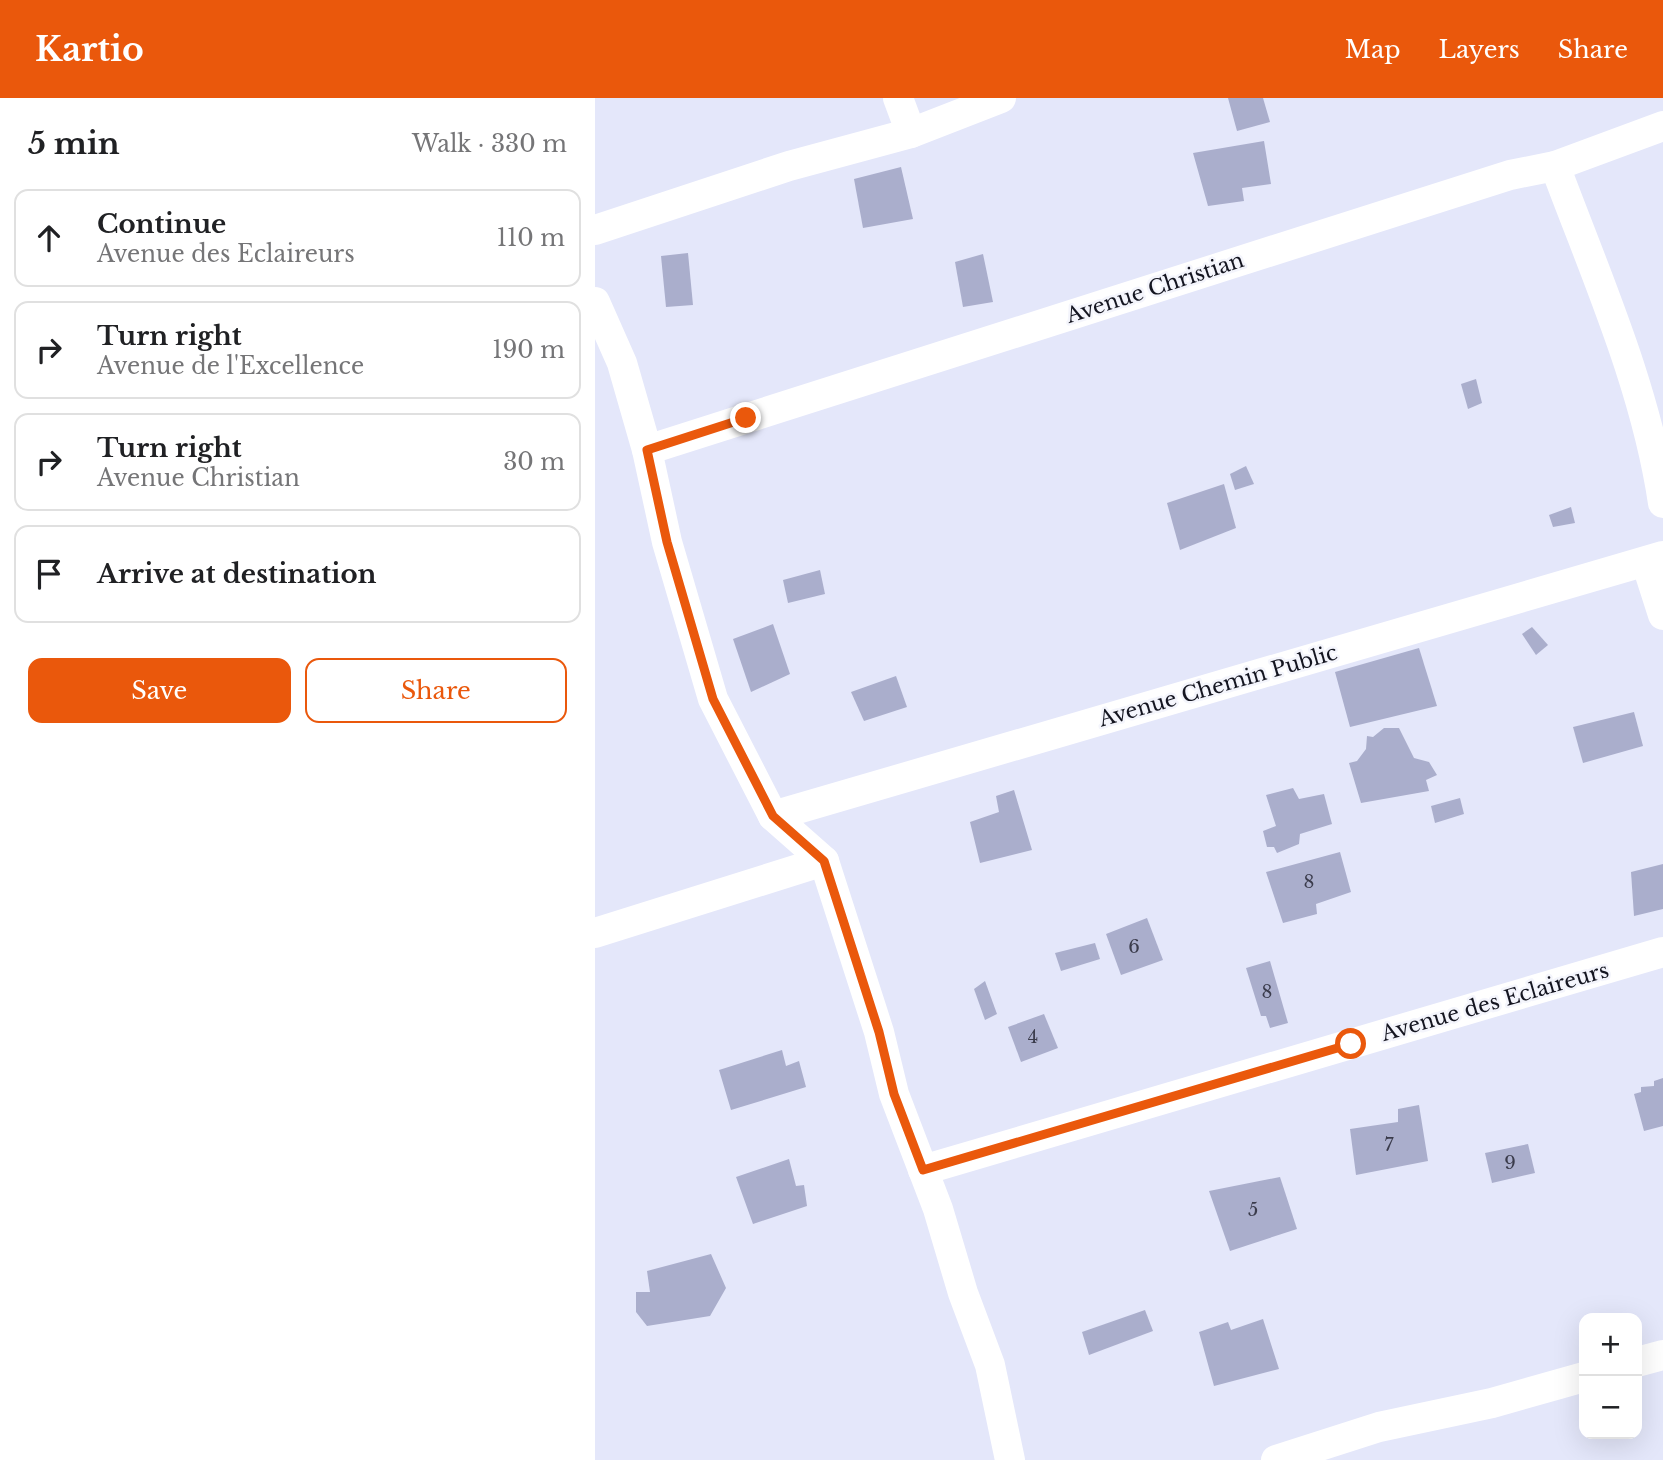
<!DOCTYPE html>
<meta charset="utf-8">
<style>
body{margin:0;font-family:"Libre Baskerville",serif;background:#f2f2f2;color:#202124}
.controls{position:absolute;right:21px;bottom:21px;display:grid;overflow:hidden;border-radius:14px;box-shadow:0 7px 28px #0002}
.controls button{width:63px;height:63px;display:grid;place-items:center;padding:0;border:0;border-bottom:2px solid #e0e0e0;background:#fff;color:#202124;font:35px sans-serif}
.stop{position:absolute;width:21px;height:21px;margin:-16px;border:5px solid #ea580c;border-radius:50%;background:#fff}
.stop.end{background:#ea580c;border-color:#fff;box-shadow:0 2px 7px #0008}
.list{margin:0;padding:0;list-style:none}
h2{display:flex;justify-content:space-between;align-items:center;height:91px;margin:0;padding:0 28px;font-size:30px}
h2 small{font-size:23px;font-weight:400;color:#757577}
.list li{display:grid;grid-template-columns:46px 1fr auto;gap:21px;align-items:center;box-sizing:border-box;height:98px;margin:0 14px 14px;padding:0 14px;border:2px solid #e0e0e0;border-radius:14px}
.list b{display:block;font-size:26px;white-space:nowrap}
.list p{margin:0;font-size:23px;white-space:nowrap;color:#757577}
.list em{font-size:23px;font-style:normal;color:#757577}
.actions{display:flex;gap:14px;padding:21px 28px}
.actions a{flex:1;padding:16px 0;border:2px solid #ea580c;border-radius:14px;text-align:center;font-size:24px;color:#ea580c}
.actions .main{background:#ea580c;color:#fff}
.icon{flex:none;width:38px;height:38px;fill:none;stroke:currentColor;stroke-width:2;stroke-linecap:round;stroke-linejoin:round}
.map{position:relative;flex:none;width:1068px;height:1362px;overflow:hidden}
header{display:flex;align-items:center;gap:42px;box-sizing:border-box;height:98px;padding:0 35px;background:#ea580c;color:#fff}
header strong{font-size:33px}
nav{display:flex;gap:38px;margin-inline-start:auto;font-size:24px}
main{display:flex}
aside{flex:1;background:#fff}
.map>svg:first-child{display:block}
</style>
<header>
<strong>Kartio</strong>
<nav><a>Map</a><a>Layers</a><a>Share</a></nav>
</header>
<main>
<aside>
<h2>5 min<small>Walk · 330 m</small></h2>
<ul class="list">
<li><svg class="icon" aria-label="ahead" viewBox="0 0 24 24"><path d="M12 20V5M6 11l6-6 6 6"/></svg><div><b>Continue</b><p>Avenue des Eclaireurs</p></div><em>110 m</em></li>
<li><svg class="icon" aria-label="right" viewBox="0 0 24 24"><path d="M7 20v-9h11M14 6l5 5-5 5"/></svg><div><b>Turn right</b><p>Avenue de l'Excellence</p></div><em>190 m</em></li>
<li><svg class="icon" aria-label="right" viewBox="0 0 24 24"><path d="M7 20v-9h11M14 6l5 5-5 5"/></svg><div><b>Turn right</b><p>Avenue Christian</p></div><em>30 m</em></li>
<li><svg class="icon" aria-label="arrive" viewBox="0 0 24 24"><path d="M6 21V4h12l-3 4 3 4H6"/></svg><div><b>Arrive at destination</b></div></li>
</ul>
<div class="actions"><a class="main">Save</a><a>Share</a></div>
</aside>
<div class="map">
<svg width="1068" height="1362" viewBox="0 0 1068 1362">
<rect width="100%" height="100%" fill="#e4e7fa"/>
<g fill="#aaaecc">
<polygon points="633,0 668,0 675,24 642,33"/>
<polygon points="669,43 676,86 647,90 649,103 613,108 598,55"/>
<polygon points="306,69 318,121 268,130 259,81"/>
<polygon points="93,155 98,207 71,209 66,158"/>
<polygon points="388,156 398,204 368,209 360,164"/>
<polygon points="881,281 887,305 873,311 866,286"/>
<polygon points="651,368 659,386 640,392 635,376"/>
<polygon points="629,386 641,430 585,452 572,405"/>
<polygon points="976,409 980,425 958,429 954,417"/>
<polygon points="225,472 230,496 193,505 188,482"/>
<polygon points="178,526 195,576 156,594 138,541"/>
<polygon points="937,529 953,547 941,557 927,536"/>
<polygon points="824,550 842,608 755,629 740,574"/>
<polygon points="301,578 312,609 269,623 256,594"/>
<polygon points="1039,614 1048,648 988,665 978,629"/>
<polygon points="789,630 804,630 819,660 834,664 842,677 831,682 834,693 766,705 754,665 762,663 771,651 772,638 778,639"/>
<polygon points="698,690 704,701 729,696 737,726 705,736 704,746 682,755 679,749 672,749 668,733 681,728 671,697"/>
<polygon points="419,692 437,752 385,765 375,724 404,714 401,698"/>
<polygon points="865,700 869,716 840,725 836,708"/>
<polygon points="745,754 756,794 721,806 722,816 688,825 671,774"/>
<polygon points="1068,766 1068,811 1039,818 1036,774"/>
<polygon points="552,820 568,862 526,877 511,836"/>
<polygon points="500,845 505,861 466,873 460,855"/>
<polygon points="675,863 693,925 675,930 671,918 666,918 651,870"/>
<polygon points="390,883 402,916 390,922 379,891"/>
<polygon points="449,916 463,950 426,964 413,929"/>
<polygon points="187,952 191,968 204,963 211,989 136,1012 124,972"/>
<polygon points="1068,980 1068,1028 1049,1033 1039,996 1046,994 1046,989 1059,988 1059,983"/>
<polygon points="824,1007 833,1063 761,1077 755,1031 803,1024 803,1011"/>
<polygon points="933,1046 940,1075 897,1085 890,1055"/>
<polygon points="194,1061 201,1088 209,1087 212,1108 158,1126 141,1079"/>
<polygon points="685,1079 702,1131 635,1153 614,1093"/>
<polygon points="116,1156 131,1190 115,1218 52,1228 41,1214 41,1194 55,1194 52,1173"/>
<polygon points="550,1212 558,1233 494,1257 487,1234"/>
<polygon points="668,1221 684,1271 619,1288 604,1234 633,1224 636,1232"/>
</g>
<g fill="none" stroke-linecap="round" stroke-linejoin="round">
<g stroke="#fff" stroke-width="30">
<polyline points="303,0 316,35"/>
<path d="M960,68C1001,178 1051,289 1068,405"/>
<polyline points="0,132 194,68 316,35 406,0"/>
<polyline points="0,204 27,265 52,352 72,444 118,601 178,718 229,763 284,934 299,996 343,1111 368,1195 395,1267 415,1362"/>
<polyline points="52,352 915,77 960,68 1068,28"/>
<polyline points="1051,464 1068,517"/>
<polyline points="178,718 1068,458"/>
<polyline points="0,835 229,763"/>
<polyline points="328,1072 1068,854"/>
<polyline points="1042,1264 1068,1257"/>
<polyline points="681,1362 784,1329 897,1305 989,1279"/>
</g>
</g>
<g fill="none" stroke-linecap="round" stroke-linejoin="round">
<polyline stroke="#ea580c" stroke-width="9" points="151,320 52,352 72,444 118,601 178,718 229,763 284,934 299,996 328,1072 756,946"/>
</g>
<g text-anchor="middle" stroke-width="5" stroke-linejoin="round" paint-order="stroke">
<g font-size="18" fill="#3a3b4b">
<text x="714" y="790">8</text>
<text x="539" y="855">6</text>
<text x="672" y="900">8</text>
<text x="438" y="945">4</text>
<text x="794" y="1053">7</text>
<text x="915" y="1071">9</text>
<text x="658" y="1118">5</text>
</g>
<g font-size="21" fill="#141520" stroke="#f4f5fc">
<text transform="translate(560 190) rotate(-18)" y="7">Avenue Christian</text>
<text transform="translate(623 588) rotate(-16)" y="7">Avenue Chemin Public</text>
<text transform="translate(900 904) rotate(-16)" y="7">Avenue des Eclaireurs</text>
</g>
</g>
</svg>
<div class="controls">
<button>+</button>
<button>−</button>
</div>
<div class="stop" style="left:756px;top:946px"></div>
<div class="stop end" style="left:151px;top:320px"></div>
</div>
</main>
